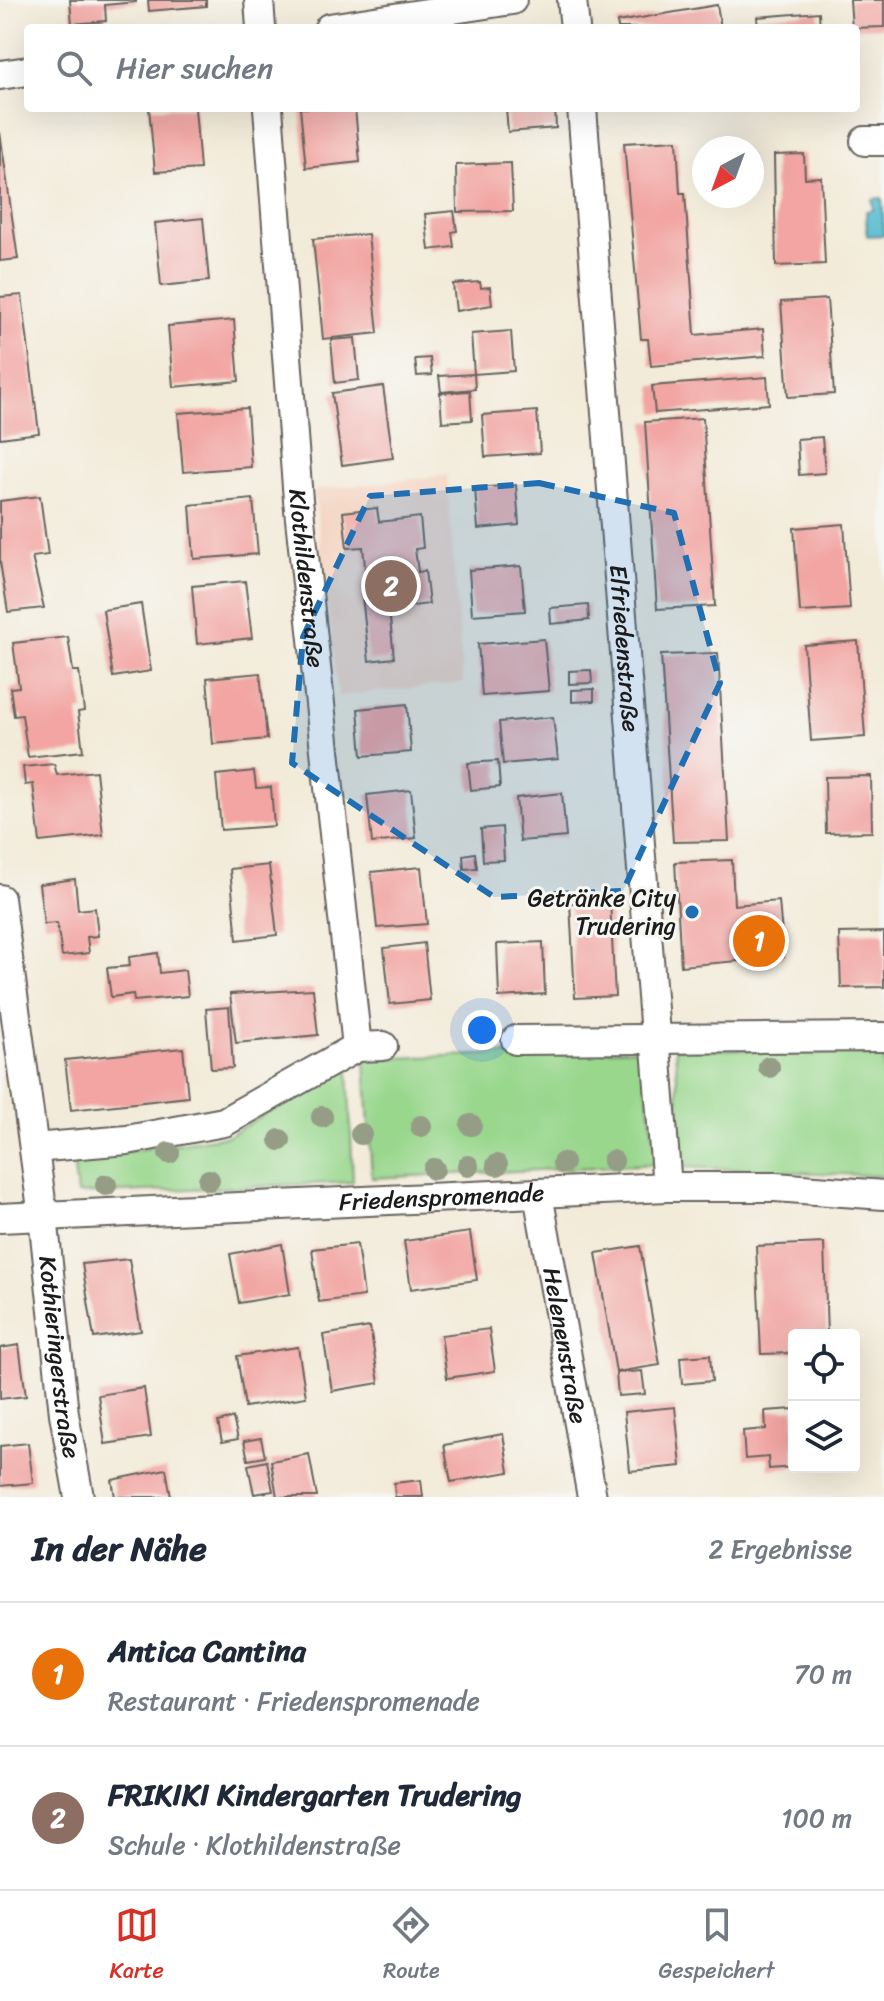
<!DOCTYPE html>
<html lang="de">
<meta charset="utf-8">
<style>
body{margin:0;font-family:Sriracha,sans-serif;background:#f2f2f3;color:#1f2937}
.controls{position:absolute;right:24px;bottom:24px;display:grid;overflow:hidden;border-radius:8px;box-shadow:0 8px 32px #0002}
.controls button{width:72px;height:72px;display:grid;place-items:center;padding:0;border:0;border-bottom:2px solid #e0e1e3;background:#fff;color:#1f2937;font:40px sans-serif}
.compass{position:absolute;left:692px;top:136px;width:72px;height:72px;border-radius:50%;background:#fff;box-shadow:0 8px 32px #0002;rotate:221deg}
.you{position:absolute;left:482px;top:1030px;width:28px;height:28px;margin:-20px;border:6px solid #fff;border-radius:50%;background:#1a73e8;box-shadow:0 0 0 12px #1a73e833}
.badge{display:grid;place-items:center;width:52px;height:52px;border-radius:50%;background:#d93025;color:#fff;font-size:26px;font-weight:700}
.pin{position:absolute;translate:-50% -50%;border:4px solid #fff;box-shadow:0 2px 8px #0006}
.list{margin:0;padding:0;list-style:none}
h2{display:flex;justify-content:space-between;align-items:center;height:104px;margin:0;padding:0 32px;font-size:34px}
h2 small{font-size:26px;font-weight:400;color:#747a83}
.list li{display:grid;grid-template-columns:52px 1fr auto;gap:24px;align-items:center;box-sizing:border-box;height:144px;padding:0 32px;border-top:2px solid #e0e1e3}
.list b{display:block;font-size:30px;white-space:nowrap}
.list p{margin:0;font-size:26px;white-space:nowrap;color:#747a83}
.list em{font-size:26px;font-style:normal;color:#747a83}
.icon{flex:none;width:44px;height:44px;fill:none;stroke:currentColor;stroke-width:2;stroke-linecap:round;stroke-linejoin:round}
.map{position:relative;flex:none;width:884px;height:1497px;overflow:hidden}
.search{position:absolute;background:#fff;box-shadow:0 8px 32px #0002;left:24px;right:24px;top:24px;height:88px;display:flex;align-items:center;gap:20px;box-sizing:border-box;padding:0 28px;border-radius:8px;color:#747a83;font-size:30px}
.sheet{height:392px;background:#fff}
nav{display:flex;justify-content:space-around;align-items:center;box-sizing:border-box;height:112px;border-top:2px solid #e0e1e3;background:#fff;font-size:22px;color:#747a83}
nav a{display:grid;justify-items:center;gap:4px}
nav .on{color:#d93025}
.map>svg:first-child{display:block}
</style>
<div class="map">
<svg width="884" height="1497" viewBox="0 0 884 1497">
<rect width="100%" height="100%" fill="#f6f6f2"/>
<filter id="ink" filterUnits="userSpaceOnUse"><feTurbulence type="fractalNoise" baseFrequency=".0125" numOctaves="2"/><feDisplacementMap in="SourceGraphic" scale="16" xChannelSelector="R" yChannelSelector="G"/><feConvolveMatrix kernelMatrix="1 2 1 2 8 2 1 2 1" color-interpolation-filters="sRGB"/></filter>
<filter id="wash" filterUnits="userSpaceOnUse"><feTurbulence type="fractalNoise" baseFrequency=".006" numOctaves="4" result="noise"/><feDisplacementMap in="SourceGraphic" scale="32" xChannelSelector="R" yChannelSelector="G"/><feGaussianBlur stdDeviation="1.8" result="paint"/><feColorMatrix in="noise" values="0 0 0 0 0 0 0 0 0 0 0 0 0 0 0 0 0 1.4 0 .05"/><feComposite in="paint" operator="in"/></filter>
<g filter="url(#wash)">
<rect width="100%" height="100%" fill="#f3ebd9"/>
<polygon fill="#f4d3c0" points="447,475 463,683 338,696 314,490"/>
<g fill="#99d78d" stroke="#5a7a54" stroke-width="2">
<polygon points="675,1048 884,1054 884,1176 683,1167"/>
<polygon points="641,1049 657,1164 372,1178 365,1059"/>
<polygon points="348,1066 353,1182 77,1194 73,1160 227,1136"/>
</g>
<polygon fill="#52bacf" stroke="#376b76" stroke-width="2" points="882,198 884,235 867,236 866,211 873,210 872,199"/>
<g id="blocks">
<g fill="#f2a5a2">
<polygon points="70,0 136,0 136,2 105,5 106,21 72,24"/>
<polygon points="148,0 206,0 206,6 149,11"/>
<polygon points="850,0 884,0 884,27 852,28"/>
<polygon points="717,5 721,28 618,28 617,22"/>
<polygon points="819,12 820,28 758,28 757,17"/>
<polygon points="149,108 195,108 200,169 155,172"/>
<polygon points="300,108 355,108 360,162 306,168"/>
<polygon points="506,108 555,108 556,128 508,132"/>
<polygon points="0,132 18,259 0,261"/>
<polygon points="677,140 680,193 685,193 695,335 763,329 765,356 651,366 648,339 641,339 624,143"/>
<polygon points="804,154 805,178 821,177 825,264 776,266 774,155"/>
<polygon points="511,163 513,211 457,212 456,165"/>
<polygon points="454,211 457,231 452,232 454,247 429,250 425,214"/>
<polygon points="203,218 209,281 161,286 155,223"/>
<polygon points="368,234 378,333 323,339 313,239"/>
<polygon points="480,282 481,288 490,287 492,305 456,311 453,284"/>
<polygon points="22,295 39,433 0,438 0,297"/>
<polygon points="827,299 834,394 788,397 781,302"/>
<polygon points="234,320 239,381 173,387 168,326"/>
<polygon points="511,331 514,371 474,374 471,334"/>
<polygon points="355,338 359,380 335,383 331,340"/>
<polygon points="430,358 432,375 417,376 415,359"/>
<polygon points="474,374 475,389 441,392 439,376"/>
<polygon points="767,377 769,404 655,413 652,386"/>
<polygon points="383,386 393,458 342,465 332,393"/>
<polygon points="470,391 472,420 442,422 440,393"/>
<polygon points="247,408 251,467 183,472 178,413"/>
<polygon points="537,411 540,453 485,457 482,415"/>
<polygon points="703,418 715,606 657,609 645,422"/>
<polygon points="822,437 825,473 799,475 797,439"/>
<polygon points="516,485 519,525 478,529 475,488"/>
<polygon points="40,496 48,555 32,557 44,608 8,612 0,562 0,501"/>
<polygon points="253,499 258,554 194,559 190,505"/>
<polygon points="377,508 379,522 420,517 423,548 415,549 418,572 425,571 429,604 389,609 394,658 369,661 361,586 367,586 363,547 347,548 343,512"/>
<polygon points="844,524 850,609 800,612 794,528"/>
<polygon points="521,566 525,611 472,615 469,570"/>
<polygon points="245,581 252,638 197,644 192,586"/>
<polygon points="141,604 151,671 113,677 103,610"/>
<polygon points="588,605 589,620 551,624 550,608"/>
<polygon points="68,637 73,671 79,671 84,711 78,712 83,751 28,757 22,715 14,716 10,688 19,687 13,643"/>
<polygon points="544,639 549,691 482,696 478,644"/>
<polygon points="858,641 865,737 811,741 804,645"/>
<polygon points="718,653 729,841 673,842 661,655"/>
<polygon points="591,670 592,683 569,684 569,671"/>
<polygon points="260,673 267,739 213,744 207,678"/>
<polygon points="594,689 594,701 572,702 572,690"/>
<polygon points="407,704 411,752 362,756 358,709"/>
<polygon points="553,717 558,759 503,764 499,722"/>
<polygon points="498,761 500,787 471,790 468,763"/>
<polygon points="54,764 57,775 96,771 103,835 40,842 33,784 25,785 23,767"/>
<polygon points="254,771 256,788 271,787 274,826 221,830 216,775"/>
<polygon points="871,776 872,832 826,833 825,777"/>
<polygon points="411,790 416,838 372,843 367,795"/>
<polygon points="562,793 566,837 520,841 516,798"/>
<polygon points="502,827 504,860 483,861 481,829"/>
<polygon points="475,853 477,868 464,869 463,855"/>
<polygon points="732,860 734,905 779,901 784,957 681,966 675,862"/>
<polygon points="269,865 277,935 237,940 230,869"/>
<polygon points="421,867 427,924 377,928 371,872"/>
<polygon points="75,879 78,910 95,908 98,936 87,937 89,953 62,956 57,923 44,924 39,884"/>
<polygon points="610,901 615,996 575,998 570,903"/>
<polygon points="884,932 884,987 841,988 839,933"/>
<polygon points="543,942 545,994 499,997 497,944"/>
<polygon points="424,943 430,1000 390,1004 384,948"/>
<polygon points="158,953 160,973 185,970 188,996 134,1001 133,994 111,997 107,968 130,966 129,957"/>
<polygon points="313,989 318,1035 236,1043 230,994"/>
<polygon points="229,1007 233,1068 211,1069 206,1009"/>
<polygon points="183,1048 188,1097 71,1110 65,1060"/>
<polygon points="470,1232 477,1280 411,1289 404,1241"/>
<polygon points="824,1243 827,1335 794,1335 794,1353 761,1354 756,1246"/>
<polygon points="282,1244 290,1294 239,1303 230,1254"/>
<polygon points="357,1244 364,1296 319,1302 312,1249"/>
<polygon points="640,1246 660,1365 616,1372 596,1253"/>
<polygon points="129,1259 141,1331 94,1338 82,1264"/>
<polygon points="370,1327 379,1383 332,1391 323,1335"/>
<polygon points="489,1329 495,1371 447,1378 441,1335"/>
<polygon points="19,1345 26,1396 0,1399 0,1348"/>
<polygon points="298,1347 306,1397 245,1407 237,1356"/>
<polygon points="710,1355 712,1381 682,1384 680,1357"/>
<polygon points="642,1371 645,1394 618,1396 616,1373"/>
<polygon points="144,1388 151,1437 105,1444 98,1395"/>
<polygon points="675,1407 681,1466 630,1471 624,1412"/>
<polygon points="794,1409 794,1467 769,1469 768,1457 745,1459 743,1431 766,1429 765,1411"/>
<polygon points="233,1418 238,1439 222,1442 218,1422"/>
<polygon points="503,1434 509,1472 451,1482 444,1445"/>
<polygon points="261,1438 265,1457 248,1460 244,1441"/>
<polygon points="28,1443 33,1483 0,1486 0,1446"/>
<polygon points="309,1454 317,1497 277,1497 271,1461"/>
<polygon points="267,1461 273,1491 254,1494 248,1465"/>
<polygon points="166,1469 171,1497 115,1497 112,1480"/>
<polygon points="421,1480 423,1497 395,1497 394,1483"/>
</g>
</g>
</g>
<g filter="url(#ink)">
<use href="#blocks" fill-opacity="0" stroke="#67645e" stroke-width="2"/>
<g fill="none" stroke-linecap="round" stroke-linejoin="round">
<g stroke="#67645e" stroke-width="32">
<g id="minor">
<polyline points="259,0 261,28"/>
<polyline points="572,0 575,28"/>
<polyline points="329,28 512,0"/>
<polyline points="0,75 28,71"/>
<path id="s1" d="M268,108L298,500L357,1047"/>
<path id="s2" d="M582,108L667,1187"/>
<polyline points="865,141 884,141"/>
<path id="s3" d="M0,899L43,1216L64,1414L79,1497"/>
<polyline points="516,1040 884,1037"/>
<polyline points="34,1148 127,1140 224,1122 357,1047 383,1046"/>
<path id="s4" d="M538,1194L592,1497"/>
<path id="s5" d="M0,1218L667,1187H775L884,1195"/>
</g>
</g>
<use href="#minor" stroke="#fff" stroke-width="28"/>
</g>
<g fill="#959d87">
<circle cx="769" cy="1067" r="11"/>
<circle cx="322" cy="1117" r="11"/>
<circle cx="471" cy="1125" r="11"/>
<circle cx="421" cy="1126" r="11"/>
<circle cx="361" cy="1134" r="11"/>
<circle cx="280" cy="1140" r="11"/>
<circle cx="169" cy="1153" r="11"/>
<circle cx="613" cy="1161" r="11"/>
<circle cx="563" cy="1163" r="11"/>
<circle cx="497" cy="1165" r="11"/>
<circle cx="468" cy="1166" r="11"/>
<circle cx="434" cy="1169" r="11"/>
<circle cx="209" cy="1180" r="11"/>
<circle cx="106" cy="1185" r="11"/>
</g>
</g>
<path fill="#1f6fb2" fill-opacity="0.2" stroke="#1f6fb2" stroke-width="6" stroke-dasharray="16 10" stroke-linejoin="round" d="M539,483L674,513L720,683L623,891L494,897L292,763L303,637L370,496Z"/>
<circle fill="#1f6fb2" stroke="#f6f6f2" stroke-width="3" cx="692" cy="912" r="8"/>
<g text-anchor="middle" stroke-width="6" stroke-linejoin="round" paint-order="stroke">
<g font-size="24" fill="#1c1c1c" stroke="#f6f6f2">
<text dy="8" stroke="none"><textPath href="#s1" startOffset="472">Klothildenstraße</textPath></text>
<text dy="8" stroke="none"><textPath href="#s2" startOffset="542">Elfriedenstraße</textPath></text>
<text dy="8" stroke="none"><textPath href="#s5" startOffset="442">Friedenspromenade</textPath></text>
<text dy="8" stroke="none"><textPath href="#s4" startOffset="154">Helenenstraße</textPath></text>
<text dy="8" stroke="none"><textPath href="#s3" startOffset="462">Kothieringerstraße</textPath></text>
</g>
<g font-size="24" fill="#1c1c1c" stroke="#f6f6f2" text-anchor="end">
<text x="676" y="906">Getränke City<tspan x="676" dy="28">Trudering</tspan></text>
</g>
</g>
</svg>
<div class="controls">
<button><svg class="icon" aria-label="locate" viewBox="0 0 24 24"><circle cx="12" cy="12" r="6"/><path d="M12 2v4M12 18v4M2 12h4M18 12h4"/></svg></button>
<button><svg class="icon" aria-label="layers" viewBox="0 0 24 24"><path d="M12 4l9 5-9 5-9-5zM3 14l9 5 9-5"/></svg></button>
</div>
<svg class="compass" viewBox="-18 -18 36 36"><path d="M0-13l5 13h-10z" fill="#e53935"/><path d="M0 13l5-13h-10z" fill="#747a83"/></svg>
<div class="you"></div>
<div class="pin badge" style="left:759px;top:941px;background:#e8710a">1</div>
<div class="pin badge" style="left:391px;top:586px;background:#8d6e63">2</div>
<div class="search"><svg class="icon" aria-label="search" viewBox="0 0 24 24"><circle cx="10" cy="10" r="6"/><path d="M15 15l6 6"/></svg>Hier suchen</div>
</div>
<section class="sheet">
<h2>In der Nähe<small>2 Ergebnisse</small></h2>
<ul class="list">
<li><span class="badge" style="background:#e8710a">1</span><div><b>Antica Cantina</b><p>Restaurant · Friedenspromenade</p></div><em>70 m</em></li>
<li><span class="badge" style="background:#8d6e63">2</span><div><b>FRIKIKI Kindergarten Trudering</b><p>Schule · Klothildenstraße</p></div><em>100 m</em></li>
</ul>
</section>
<nav>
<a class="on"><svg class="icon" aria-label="map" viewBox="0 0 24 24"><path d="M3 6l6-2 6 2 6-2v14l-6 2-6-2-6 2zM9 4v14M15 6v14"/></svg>Karte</a>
<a><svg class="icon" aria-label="directions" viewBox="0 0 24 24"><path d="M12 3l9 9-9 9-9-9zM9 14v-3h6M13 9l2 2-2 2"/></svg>Route</a>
<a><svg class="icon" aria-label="saved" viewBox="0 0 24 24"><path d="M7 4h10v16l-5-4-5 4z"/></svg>Gespeichert</a>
</nav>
